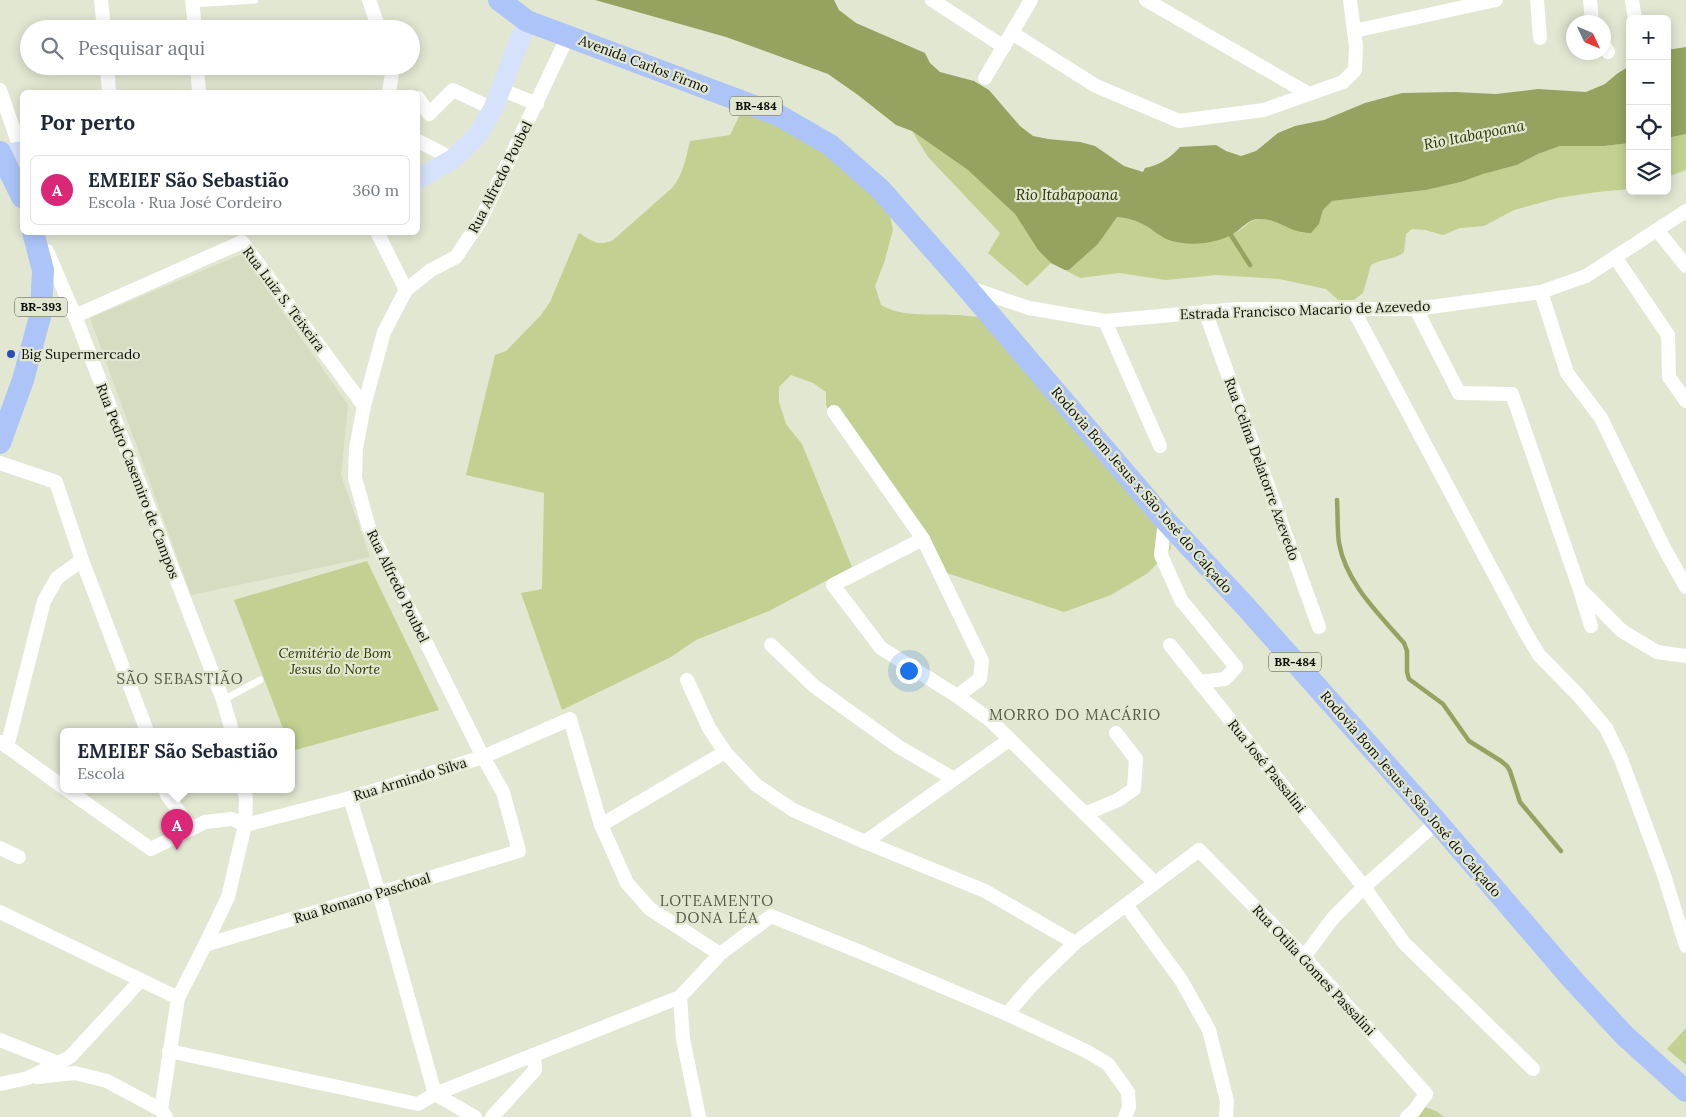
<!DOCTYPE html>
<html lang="pt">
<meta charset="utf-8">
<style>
body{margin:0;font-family:Lora,serif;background:#f6f6f7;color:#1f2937}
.controls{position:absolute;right:15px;top:15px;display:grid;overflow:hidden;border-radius:8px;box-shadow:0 2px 12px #0003}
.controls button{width:45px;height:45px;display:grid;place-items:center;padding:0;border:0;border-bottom:1px solid #e0e1e3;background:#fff;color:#1f2937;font:25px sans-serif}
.compass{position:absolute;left:1566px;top:15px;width:45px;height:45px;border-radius:50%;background:#fff;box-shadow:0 2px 12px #0003;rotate:134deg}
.you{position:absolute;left:908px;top:670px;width:18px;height:18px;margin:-12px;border:4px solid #fff;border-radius:50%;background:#1a73e8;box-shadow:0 0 0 8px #1a73e833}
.badge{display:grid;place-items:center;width:32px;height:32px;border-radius:50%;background:#db2777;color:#fff;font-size:16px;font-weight:700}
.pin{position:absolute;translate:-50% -41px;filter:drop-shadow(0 1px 2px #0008)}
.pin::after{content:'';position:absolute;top:26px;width:18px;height:15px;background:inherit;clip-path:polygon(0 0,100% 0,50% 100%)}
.popup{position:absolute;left:60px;top:728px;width:235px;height:65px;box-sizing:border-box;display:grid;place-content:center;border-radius:8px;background:#fff;filter:drop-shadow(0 1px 4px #0005);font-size:16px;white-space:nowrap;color:#747a83}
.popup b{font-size:19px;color:#1f2937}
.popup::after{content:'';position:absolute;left:50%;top:100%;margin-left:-10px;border:10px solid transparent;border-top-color:#fff}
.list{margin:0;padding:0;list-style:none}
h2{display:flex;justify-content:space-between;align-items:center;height:65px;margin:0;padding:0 20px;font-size:21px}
h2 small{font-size:16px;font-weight:400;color:#747a83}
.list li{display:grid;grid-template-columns:32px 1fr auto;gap:15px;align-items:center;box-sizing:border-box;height:70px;margin:0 10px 10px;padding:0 10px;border:1px solid #e0e1e3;border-radius:8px}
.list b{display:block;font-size:19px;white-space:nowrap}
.list p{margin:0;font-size:16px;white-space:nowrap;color:#747a83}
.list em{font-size:16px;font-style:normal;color:#747a83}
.icon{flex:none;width:28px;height:28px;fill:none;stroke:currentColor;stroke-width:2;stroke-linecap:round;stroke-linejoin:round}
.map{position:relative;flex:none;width:1686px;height:1117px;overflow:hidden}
.search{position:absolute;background:#fff;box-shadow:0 2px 12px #0003;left:20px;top:20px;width:400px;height:55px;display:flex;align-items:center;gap:12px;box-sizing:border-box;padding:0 18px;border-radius:28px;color:#747a83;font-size:19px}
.panel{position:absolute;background:#fff;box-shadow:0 2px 12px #0003;left:20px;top:90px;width:400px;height:145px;border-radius:8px}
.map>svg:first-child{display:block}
</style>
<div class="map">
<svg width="1686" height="1117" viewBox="0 0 1686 1117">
<rect width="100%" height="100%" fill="#e1e7d1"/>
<polygon fill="#d5dcc0" points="242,254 348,405 341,475 370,557 191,595 90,318"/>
<g fill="#c2d192">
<path d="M746,102L758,105L886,197L893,230L884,263L875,286L881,305C903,318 929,313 954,315C965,315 975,317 986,318L1170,535L1171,549L1148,573L1111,595L1064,612L938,570L836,424L826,405V392L813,383L791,375L779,387V402L786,424L802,444L852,567L769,611L696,640L671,657L562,710L521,593L542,589L544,493L466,475L495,355L506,351L541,315L550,302L579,233C592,241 598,247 613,240L672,188C683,175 686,158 690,141L730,135Z"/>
<polygon points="912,131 968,170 985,184 1015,214 1038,250 1051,263 1027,286 988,253 1000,233 928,157"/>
<polygon points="1686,134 1686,170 1667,177 1667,138"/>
<path d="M1630,143V189L1597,192L1558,198L1514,210L1484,226L1460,228L1443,235L1425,230L1412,229L1406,234L1404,252C1396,260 1382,258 1371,265L1363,293L1354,300H1338L1326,289L1279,279L1216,275L1166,280L1119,273L1080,278L1065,270H1069L1098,244L1116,217C1127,218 1136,220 1146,226C1160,234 1166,242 1184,243C1195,244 1226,237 1237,232C1245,228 1249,219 1260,219C1274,219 1290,230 1304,233L1319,224L1323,210L1332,201L1426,190L1461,182L1482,174L1517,165L1538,154L1560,146H1604Z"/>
<polygon points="367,561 439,710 292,751 291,731 284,731 234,600"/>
<polygon points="1686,1028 1686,1065 1667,1049"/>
<polygon points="1420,1105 1436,1111 1444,1117 1404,1117"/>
</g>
<g fill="#95a361">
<path d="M595,0H834L839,10L856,23L925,53L930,63L940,72L974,81L989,90L1020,126L1033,136L1048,139L1080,142L1095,146L1124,166L1143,172L1145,168C1160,165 1170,158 1180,147L1216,145L1226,151L1241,156L1256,151L1278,133L1295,126L1324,120L1365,103L1402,93L1455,92L1496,94L1538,89L1586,92L1605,84L1618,73L1630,66V143L1604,146H1560L1538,154L1517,165L1483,174L1461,182L1426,190L1332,201L1323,210L1319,224L1311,233C1291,234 1277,218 1259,219C1249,219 1243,227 1236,232C1220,243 1195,246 1176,242C1164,240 1156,232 1146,226C1136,220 1127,218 1117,217L1098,244L1069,270H1065L1051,263L1038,250L1015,214L968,170L912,131L896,125L858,95L828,74L726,37Z"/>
<polygon points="1686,47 1686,134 1667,138 1667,50"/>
</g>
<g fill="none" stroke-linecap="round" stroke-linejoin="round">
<g stroke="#95a361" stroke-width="4.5">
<polyline points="1229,232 1250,265"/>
<path d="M1337,500C1338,514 1337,529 1339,543C1346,583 1379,614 1404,643L1407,651V672L1409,679L1443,704L1469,741L1501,761L1507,766L1510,771L1520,802L1561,851"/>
</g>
<g stroke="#fff" stroke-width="7">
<polyline points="193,4 255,0"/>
<polyline points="223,700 260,680"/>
</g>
<g stroke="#fff" stroke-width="14">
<polyline points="101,0 104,29"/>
<polyline points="192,0 195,29"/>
<polyline points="369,0 379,29"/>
<polyline points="932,0 1004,47"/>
<polyline points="1146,0 1309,94"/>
<polyline points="1537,0 1540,38"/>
<polyline points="1590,0 1592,22"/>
<polyline points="1632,0 1635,19"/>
<polyline points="1354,31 1496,0"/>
<polyline points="1012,33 1096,86 1179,121 1264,110 1343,82 1355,70 1356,46 1350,0"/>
<polyline points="1604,45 1608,52"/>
<polyline points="107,66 109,92"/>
<polyline points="197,66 199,92"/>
<polyline points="985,78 1031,0"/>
<polyline points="500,89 537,104"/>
<polyline points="0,90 21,151"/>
<polyline points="389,92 393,66"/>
<polyline points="418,98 429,114 453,90 493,109"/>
<polyline points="418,141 453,159"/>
<polyline points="1657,230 1686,266"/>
<polyline points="377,232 406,290"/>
<polyline points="47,251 75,316 223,700 232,731"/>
<polyline points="1615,257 1668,335 1669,377 1686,401"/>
<polyline points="970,288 1029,308 1105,321 1238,309 1416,309 1541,292 1586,276 1686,211"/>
<polyline points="1541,292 1567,373 1601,418 1663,546 1686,587"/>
<polyline points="1353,309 1524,630 1539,655 1579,696 1606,728 1621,759 1664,875 1686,946"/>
<polyline points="1416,309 1459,393 1512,394 1580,590 1591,626"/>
<polyline points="1205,311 1319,627"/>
<polyline points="75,316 242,242 364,406"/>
<polyline points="1105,321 1160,446"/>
<polyline points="834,412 923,539 982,661 980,679 957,696"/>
<polyline points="0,463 56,482 82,560 147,731"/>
<polyline points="1165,520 1161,555 1181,600 1236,667 1225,679 1199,682"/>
<polyline points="923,539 833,585 881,648 957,696 990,720 1155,883"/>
<polyline points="1581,590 1622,631 1657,652 1686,656"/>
<polyline points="771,645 814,686 899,747 954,779"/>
<polyline points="1170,645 1364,887 1404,943 1533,1069"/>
<polyline points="687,680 709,728 725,752 756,785 793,810 865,842 985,891 1075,943"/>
<polyline points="1,742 63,787"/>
<polyline points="7,747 44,601 57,578 82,560"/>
<polyline points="66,789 151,849 205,822 232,819 245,825"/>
<polyline points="165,789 167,795 191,828"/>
<polyline points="350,798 379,893 435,1094 475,1117"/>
<polyline points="1085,814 1118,800 1134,789 1136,759 1116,733"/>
<polyline points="245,825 350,798 483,757 570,719 601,825 627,883 650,909 720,954"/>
<polyline points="601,825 725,752"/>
<polyline points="865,842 1009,740"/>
<polyline points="0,848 19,857"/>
<polyline points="1126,905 1181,980 1209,1030 1227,1101 1226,1117"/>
<polyline points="0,912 178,998"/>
<polyline points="205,945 519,851 503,792 483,757 369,528 355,478 356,448 364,406 384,332 406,290 431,270 456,257 480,221 568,36"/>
<polyline points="1304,957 1333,918 1364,887 1437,822"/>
<polyline points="680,997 683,1039 699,1117"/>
<polyline points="1007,1014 1034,983 1075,943 1199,850 1304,957 1426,1094 1414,1111 1407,1117"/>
<polyline points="0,1040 58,1063"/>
<polyline points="169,1051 418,1104 435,1094 680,997 720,954 771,916 858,951 1007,1014 1086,1051 1108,1064 1128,1092 1129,1107 1125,1117"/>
<polyline points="37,1077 75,1073 107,1081 161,1110"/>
<polyline points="0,1084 28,1078 70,1057 141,980"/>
<polyline points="166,1117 161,1110 178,998 205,945 228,897 245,825 246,799 244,789"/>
<polyline points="492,1117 535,1070 534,1055"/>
</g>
<g stroke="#d6e2fb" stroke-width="20">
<polyline points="2,155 22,151"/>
<polyline points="418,179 453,159 477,136 493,109 527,21"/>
</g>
<g stroke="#acc4f7" stroke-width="22">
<polyline points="499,0 527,21 778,115 830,145 880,189 956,275 1165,520 1246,607 1437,822 1572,979 1625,1036 1686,1091"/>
<polyline points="0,152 22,197"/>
<polyline points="0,443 23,380 41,313 43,270 33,232"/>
</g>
</g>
<circle fill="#254fbd" stroke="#e1e7d1" stroke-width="2" cx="11" cy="354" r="5"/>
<g text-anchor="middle" stroke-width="4.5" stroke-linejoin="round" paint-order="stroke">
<g fill="#e1e7d1" stroke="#4b4e43" stroke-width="1">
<rect x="730" y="96.5" width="52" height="19" rx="4"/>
<rect x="15" y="297.5" width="52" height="19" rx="4"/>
<rect x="1269" y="652.5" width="52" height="19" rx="4"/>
</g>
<g font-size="12" font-weight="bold" fill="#0b0d06">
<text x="756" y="110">BR-484</text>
<text x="41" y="311">BR-393</text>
<text x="1295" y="666">BR-484</text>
</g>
<g font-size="14" fill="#0b0d06" stroke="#e1e7d1">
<text transform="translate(644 64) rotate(21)" y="5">Avenida Carlos Firmo</text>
<text transform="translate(500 177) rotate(-63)" y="5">Rua Alfredo Poubel</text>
<text transform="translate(284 299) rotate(53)" y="5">Rua Luiz S. Teixeira</text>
<text transform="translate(1305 310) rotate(-2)" y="5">Estrada Francisco Macario de Azevedo</text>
<text transform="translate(1262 469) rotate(70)" y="5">Rua Celina Delatorre Azevedo</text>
<text transform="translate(138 481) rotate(69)" y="5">Rua Pedro Casemiro de Campos</text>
<text transform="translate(1142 490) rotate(49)" y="5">Rodovia Bom Jesus x São José do Calçado</text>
<text transform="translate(398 586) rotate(64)" y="5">Rua Alfredo Poubel</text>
<text transform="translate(1267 766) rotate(51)" y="5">Rua José Passalini</text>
<text transform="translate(410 779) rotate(-17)" y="5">Rua Armindo Silva</text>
<text transform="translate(1411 794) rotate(49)" y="5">Rodovia Bom Jesus x São José do Calçado</text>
<text transform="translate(362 898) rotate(-17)" y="5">Rua Romano Paschoal</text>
<text transform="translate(1314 970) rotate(47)" y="5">Rua Otilia Gomes Passalini</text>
</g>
<g font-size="14" fill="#0b0d06" stroke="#e1e7d1" text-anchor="start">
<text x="21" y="359">Big Supermercado</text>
</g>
<g font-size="14" font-style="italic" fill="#2d3601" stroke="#e1e7d1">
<text x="335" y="658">Cemitério de Bom<tspan x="335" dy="16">Jesus do Norte</tspan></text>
</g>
<g font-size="15" font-style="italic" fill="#2b3300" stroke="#e1e7d1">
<text transform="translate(1474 135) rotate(-11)" y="5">Rio Itabapoana</text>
<text x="1067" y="200">Rio Itabapoana</text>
</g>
<g font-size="15" letter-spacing="1" fill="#555a48" stroke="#e1e7d1">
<text x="180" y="684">SÃO SEBASTIÃO</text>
<text x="1075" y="720">MORRO DO MACÁRIO</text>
<text x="717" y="906">LOTEAMENTO<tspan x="717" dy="17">DONA LÉA</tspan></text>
</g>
</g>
</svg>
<div class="controls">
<button>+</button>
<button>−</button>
<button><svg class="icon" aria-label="locate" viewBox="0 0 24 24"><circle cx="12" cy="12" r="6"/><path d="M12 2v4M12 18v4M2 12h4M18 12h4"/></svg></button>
<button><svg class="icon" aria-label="layers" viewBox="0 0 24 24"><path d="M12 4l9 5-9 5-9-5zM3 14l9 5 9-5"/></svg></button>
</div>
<svg class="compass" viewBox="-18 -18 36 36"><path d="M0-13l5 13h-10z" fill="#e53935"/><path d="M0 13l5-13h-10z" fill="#747a83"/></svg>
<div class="you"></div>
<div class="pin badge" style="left:177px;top:850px">A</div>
<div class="popup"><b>EMEIEF São Sebastião</b>Escola</div>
<div class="search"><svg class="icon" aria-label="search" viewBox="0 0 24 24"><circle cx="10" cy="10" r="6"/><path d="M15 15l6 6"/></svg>Pesquisar aqui</div>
<section class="panel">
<h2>Por perto<small></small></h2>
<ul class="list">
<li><span class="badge">A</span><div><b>EMEIEF São Sebastião</b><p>Escola · Rua José Cordeiro</p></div><em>360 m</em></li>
</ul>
</section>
</div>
